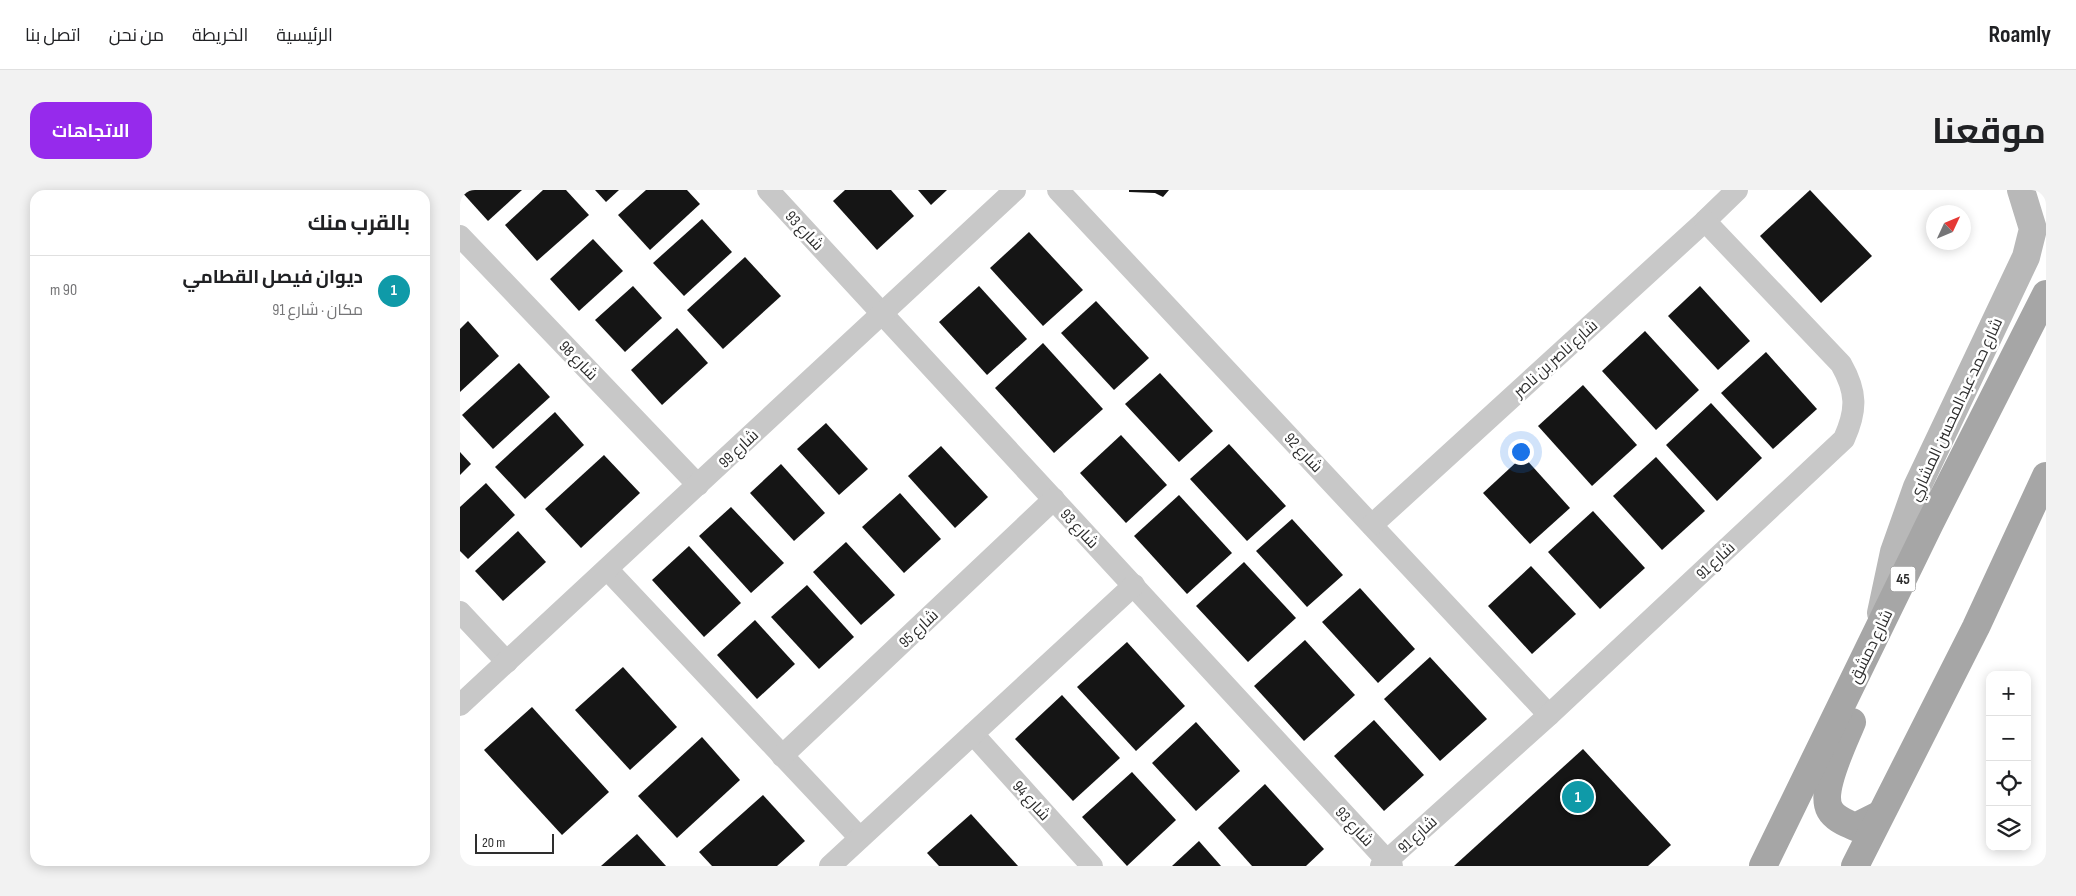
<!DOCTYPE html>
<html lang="ar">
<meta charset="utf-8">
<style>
body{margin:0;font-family:"Sofia Sans Condensed",Cairo,sans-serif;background:#f2f2f2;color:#202124;direction:rtl}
.controls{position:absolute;right:15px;bottom:15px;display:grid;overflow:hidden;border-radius:10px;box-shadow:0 2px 12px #0003}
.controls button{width:45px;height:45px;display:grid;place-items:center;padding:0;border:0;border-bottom:1px solid #e0e0e0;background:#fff;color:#202124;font:25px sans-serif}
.compass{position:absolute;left:1466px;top:15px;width:45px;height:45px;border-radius:50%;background:#fff;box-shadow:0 2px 12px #0003;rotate:46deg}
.scale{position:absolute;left:15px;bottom:12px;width:79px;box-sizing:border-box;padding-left:5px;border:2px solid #2e2e2e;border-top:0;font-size:14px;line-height:18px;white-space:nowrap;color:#2e2e2e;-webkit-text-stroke:4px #fff;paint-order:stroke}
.you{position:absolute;left:1060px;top:261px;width:18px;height:18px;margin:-12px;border:4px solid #fff;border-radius:50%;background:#1a73e8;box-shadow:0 0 0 8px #1a73e833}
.badge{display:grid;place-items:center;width:32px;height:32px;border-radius:50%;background:#962aec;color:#fff;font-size:16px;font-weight:700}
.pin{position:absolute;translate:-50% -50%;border:2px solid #fff;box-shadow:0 1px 5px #0006}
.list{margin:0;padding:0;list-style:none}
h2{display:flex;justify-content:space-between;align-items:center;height:65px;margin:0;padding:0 20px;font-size:21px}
h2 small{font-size:16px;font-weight:400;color:#757577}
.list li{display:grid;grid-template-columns:32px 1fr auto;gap:15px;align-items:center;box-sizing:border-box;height:70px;padding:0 20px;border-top:1px solid #e0e0e0}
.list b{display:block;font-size:19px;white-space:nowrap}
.list p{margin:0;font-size:16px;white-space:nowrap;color:#757577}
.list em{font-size:16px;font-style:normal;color:#757577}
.icon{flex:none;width:28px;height:28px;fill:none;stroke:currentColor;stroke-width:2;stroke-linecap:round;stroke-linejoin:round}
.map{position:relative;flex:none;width:1586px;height:676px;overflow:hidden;direction:ltr;border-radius:15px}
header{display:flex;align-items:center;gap:30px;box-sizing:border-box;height:70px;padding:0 25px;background:#fff;border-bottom:1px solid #e0e0e0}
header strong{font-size:24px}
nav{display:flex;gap:28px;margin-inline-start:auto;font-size:18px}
.intro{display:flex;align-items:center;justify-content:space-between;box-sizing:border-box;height:120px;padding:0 30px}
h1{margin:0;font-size:35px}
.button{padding:12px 22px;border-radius:15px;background:#962aec;color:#fff;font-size:18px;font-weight:700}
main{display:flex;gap:30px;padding:0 30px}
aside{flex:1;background:#fff;border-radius:15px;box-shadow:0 2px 12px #0003}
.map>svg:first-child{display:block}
</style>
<header>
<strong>Roamly</strong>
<nav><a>الرئيسية</a><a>الخريطة</a><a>من نحن</a><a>اتصل بنا</a></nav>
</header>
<div class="intro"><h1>موقعنا</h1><a class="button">الاتجاهات</a></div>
<main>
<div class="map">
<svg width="1586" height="676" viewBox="0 0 1586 676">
<rect width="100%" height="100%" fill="#fff"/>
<g fill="#151515">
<polygon points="0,0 62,0 28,31"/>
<polygon points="83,0 106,0 129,25 77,71 45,35"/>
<polygon points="135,0 159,0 146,12"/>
<polygon points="186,0 227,0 240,14 190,60 158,25"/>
<polygon points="385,0 431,0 454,26 417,60 373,11"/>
<polygon points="458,0 487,0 471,15"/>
<polygon points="669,0 709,0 703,7 695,3 669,2"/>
<polygon points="1350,0 1412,66 1361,113 1300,46"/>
<polygon points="242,29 272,62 224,106 193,73"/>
<polygon points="569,42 623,100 583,136 530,78"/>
<polygon points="133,49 163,81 119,121 90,89"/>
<polygon points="285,67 321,106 263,159 227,120"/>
<polygon points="173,96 202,128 165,162 135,130"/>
<polygon points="519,96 567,149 527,185 479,132"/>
<polygon points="1240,96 1290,151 1258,180 1208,126"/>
<polygon points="636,111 689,168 654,200 601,143"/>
<polygon points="8,131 39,166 0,202 0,139"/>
<polygon points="217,138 248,173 202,215 171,180"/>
<polygon points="1185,141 1239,200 1196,240 1142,181"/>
<polygon points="583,153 643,219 594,263 535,198"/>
<polygon points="1306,162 1357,219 1313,259 1261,203"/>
<polygon points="59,173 90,207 33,259 2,225"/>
<polygon points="700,183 753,241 719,272 665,214"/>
<polygon points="1123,195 1177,255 1132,296 1078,236"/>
<polygon points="1251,213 1302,268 1257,311 1206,255"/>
<polygon points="95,222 124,255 65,309 35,277"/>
<polygon points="366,233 408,279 379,305 337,259"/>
<polygon points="661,245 707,295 666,333 620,283"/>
<polygon points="769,254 826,316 787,351 730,289"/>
<polygon points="481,256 528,307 495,338 448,286"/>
<polygon points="0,262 11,274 0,285"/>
<polygon points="144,265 180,303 121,358 85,319"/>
<polygon points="1063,266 1110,318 1070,354 1023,303"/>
<polygon points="1196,267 1245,321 1202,360 1153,306"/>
<polygon points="321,274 365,323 334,351 290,303"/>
<polygon points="26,293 55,325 8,369 0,361 0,317"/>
<polygon points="440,303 481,349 444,383 402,337"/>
<polygon points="719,305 772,363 727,404 674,346"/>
<polygon points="271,317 324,373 291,403 239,346"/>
<polygon points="1133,321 1185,378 1140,419 1088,362"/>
<polygon points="832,329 883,385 847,417 796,361"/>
<polygon points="58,341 86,372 43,411 15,381"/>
<polygon points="386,352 435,405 401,435 353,382"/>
<polygon points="229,356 281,413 244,447 192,390"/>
<polygon points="784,372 836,428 788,472 736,416"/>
<polygon points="1071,376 1116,424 1072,464 1028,416"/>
<polygon points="347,395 394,447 359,479 311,427"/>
<polygon points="900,398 955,459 918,493 862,432"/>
<polygon points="295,430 335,474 297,509 257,465"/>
<polygon points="845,450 895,505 844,551 794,496"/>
<polygon points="667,452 725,516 676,561 617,497"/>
<polygon points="970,467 1027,529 980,571 924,509"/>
<polygon points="163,477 217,537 170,580 115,520"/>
<polygon points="602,505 660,568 613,611 555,549"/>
<polygon points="72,517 149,602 102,645 24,560"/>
<polygon points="914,530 964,585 924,621 874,566"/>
<polygon points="736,532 780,581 736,621 692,573"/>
<polygon points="242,547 280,590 217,648 178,606"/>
<polygon points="1123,559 1211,655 1188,676 994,676"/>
<polygon points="672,582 716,630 667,676 622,627"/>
<polygon points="805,594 864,659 846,676 792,676 758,638"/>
<polygon points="303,605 345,651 317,676 252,676 239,662"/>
<polygon points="511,624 558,676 479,676 467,663"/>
<polygon points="177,644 206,676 141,676"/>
<polygon points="739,651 761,676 712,676"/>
</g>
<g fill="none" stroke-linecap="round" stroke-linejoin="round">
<g stroke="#c8c8c8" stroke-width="22">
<polyline points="308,0 932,676"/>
<polyline points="598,0 1089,525"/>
<polyline points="0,46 238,295"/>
<polyline points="912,335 1245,31 1277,0"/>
<polyline points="147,379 400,648"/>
<polyline points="0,422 47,472"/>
<polyline points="0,515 555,0"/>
<polyline points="513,544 632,676"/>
<polyline points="322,566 594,309"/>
<polyline points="370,676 674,395"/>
<path d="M921,676L1089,525L1384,249C1397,220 1397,202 1381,174L1245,31"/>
</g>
<polyline stroke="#b8b8b8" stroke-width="28" points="1421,423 1434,362 1457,297 1566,67 1573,39 1561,0"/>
<g stroke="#a6a6a6" stroke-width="28">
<path d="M1392,532C1384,552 1359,601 1370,620C1375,629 1387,633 1395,637L1419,625"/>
<polyline points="1303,676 1470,333 1586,104"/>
<polyline points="1395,676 1516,437 1586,286"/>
</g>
</g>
<g text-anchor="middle" stroke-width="5" stroke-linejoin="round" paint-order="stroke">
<rect fill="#fff" stroke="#6d6d6d" stroke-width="1" x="1430.5" y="376.5" width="25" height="25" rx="4"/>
<g font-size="15" font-weight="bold" fill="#2e2e2e">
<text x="1443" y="394">45</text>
</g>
<g font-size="16" fill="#2e2e2e" stroke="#fff">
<text transform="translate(345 40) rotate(47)" y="6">شارع 93</text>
<text transform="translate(1095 168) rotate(-42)" y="6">شارع ناصر بن ناصر</text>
<text transform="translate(119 170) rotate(46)" y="6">شارع 98</text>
<text transform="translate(1495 219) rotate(-65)" y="6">شارع حمد عبدالمحسن المشاري</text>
<text transform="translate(278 258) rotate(-43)" y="6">شارع 99</text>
<text transform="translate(844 262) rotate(47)" y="6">شارع 92</text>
<text transform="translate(620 338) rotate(47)" y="6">شارع 93</text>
<text transform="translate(1255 370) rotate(-43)" y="6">شارع 91</text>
<text transform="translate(458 438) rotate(-43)" y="6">شارع 95</text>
<text transform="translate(1410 456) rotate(-64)" y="6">شارع دمشق</text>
<text transform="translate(572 610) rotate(48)" y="6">شارع 94</text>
<text transform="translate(895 636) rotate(47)" y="6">شارع 93</text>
<text transform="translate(957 644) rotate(-42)" y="6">شارع 91</text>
</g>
</g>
</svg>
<div class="controls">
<button>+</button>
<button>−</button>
<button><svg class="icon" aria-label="locate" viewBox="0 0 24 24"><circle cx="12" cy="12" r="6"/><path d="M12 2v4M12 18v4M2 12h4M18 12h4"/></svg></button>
<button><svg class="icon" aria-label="layers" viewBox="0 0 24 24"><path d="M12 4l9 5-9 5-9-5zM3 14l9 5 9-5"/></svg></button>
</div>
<svg class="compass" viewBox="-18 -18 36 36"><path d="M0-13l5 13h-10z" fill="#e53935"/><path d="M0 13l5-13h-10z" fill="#757577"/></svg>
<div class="scale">20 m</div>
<div class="you"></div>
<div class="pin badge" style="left:1118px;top:607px;background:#0f9aa8">1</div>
</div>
<aside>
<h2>بالقرب منك<small></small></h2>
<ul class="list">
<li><span class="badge" style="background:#0f9aa8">1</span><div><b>ديوان فيصل القطامي</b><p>مكان · شارع 91</p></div><em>90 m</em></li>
</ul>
</aside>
</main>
